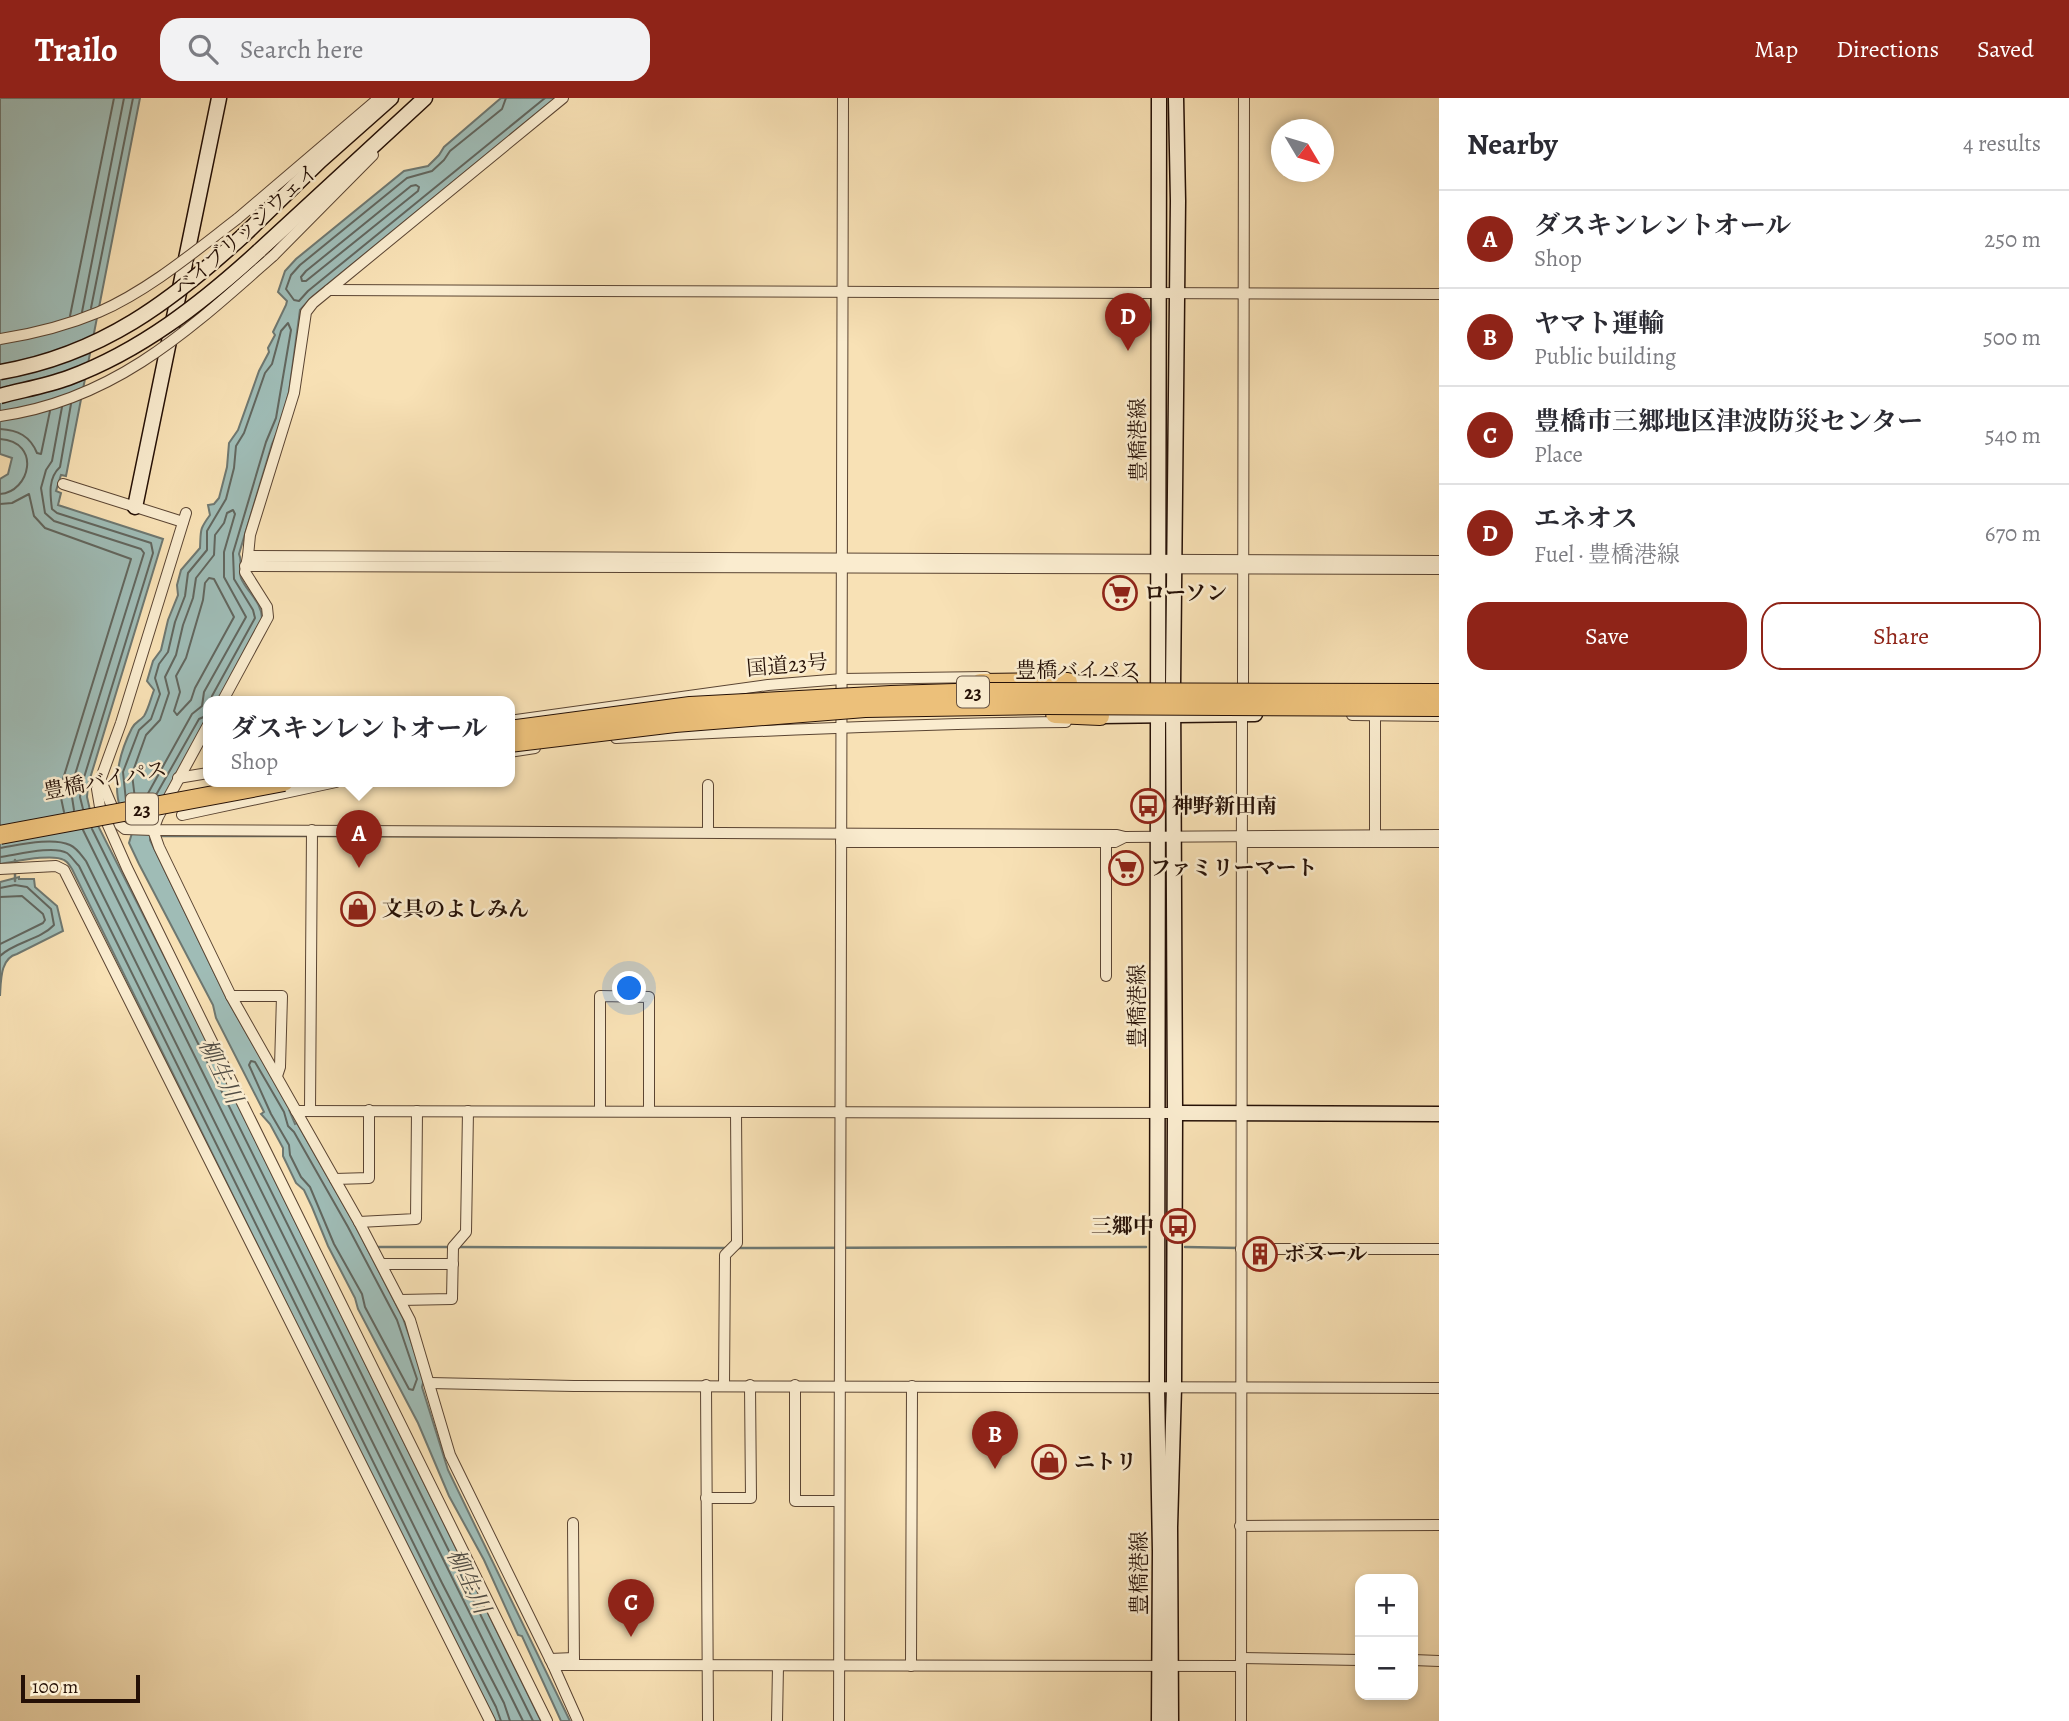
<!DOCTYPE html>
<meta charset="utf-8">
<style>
body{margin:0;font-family:Alegreya,"Noto Serif JP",serif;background:#f2f2f3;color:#2b2b33}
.controls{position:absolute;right:21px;bottom:21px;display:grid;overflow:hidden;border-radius:14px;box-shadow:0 4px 10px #0003}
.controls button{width:63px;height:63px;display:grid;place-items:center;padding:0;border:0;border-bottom:2px solid #e1e1e2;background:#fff;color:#2b2b33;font:35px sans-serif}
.compass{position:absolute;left:1271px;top:21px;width:63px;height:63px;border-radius:50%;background:#fff;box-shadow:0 4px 10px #0003;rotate:128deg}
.scale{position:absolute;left:21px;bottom:18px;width:119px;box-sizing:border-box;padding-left:7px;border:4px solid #251006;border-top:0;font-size:19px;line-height:24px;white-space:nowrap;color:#251006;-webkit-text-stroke:5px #faeccf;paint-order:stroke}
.you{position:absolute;left:630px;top:891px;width:24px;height:24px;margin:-18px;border:5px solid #fff;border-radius:50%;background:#1a73e8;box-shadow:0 0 0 10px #1a73e833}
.badge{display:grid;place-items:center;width:46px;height:46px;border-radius:50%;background:#8f2418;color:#fff;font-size:23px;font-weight:700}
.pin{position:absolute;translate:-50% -58px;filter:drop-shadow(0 2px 4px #0008)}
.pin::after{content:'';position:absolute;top:37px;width:24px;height:21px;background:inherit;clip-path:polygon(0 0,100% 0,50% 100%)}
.popup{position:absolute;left:203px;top:598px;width:312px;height:91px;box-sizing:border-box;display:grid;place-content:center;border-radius:14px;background:#fff;filter:drop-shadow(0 2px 5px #0005);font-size:23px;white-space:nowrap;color:#7c7c81}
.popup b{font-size:26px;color:#2b2b33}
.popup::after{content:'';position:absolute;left:50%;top:100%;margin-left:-14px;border:14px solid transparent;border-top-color:#fff}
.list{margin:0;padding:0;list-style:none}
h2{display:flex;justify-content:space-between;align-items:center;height:91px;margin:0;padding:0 28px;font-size:30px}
h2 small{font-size:23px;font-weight:400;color:#7c7c81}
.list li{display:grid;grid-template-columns:46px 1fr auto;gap:21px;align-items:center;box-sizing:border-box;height:98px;padding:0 28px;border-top:2px solid #e1e1e2}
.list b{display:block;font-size:26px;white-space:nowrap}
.list p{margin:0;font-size:23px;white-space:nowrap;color:#7c7c81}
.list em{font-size:23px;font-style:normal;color:#7c7c81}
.actions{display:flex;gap:14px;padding:21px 28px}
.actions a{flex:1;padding:16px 0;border:2px solid #8f2418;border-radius:21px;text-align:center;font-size:24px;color:#8f2418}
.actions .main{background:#8f2418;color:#fff}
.icon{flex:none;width:38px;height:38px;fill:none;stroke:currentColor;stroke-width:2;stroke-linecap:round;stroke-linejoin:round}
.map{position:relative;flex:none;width:1439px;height:1623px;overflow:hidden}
header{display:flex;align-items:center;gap:42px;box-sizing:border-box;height:98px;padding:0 35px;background:#8f2418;color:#fff}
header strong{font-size:33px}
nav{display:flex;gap:38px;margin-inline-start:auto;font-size:24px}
.search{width:490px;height:63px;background:#f2f2f3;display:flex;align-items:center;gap:18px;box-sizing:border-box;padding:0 24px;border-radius:21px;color:#7c7c81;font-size:26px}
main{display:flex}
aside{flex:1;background:#fff}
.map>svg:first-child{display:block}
</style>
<header>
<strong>Trailo</strong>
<div class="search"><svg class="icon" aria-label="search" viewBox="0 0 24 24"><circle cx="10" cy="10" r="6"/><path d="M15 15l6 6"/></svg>Search here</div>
<nav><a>Map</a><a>Directions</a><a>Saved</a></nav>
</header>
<main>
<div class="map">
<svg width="1439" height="1623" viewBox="0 0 1439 1623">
<rect width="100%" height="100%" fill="#f8e1b5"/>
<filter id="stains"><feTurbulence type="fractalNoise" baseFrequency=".00286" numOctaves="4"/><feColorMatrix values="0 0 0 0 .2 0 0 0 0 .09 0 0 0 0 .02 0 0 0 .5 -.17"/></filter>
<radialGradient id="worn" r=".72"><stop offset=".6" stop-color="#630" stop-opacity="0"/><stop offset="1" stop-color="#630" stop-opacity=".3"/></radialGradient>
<g fill="#9fbcb6" stroke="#6e7770" stroke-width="2">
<path d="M0,0H140L66,378L61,377L56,393L61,395L58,407L163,441L88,687L87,699L90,712L190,909L541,1623H495L428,1493L72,771C70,768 68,764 64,762C52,755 14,764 0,766V381L8,376L12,360L0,356Z"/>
<path d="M501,0H556L312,199L300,212L289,294L282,323L272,346L239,456C243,464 238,472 241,480C247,494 263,505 262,522L217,604H208V619L151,723L150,742L227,901L293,1016L290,1014L295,1026L297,1025L354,1125L403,1220L424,1281L422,1289L448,1372L570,1623H561L522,1538L518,1537L484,1462L449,1398L418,1325L358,1211L355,1200L328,1148L312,1109L304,1092L296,1085L283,1058V1050L270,1026L261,1016L264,1014L216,920L213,907L139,766L129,745L132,735C109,703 115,663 132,630C135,624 140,623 144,618C148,612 151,600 154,592L147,583L153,563L161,552L168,522L178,497L177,487L181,472L200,450C201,432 199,432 210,417L208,407L214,406L219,400L227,369L229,345L238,332L259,273L269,254L268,250L275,237L273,234L286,207L287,203L278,194L285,173L296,161L404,73L428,68L439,57L444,49Z"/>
<path d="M19,779V781H34L35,789L57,808L63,833L17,856C0,860 1,883 0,898V784Z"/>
</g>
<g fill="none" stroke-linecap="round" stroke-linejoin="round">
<g stroke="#62665e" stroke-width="2">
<polyline points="506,0 502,11 450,53 444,62 432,73 407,80 300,167 291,177 286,191 294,202 299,203 308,193 545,0"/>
<polygon points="416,87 419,89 418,93 306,183 302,183 301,179 306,173 411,88"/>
<polyline points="91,210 133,0"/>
<polyline points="82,214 124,0"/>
<polyline points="70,218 114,0"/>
<path d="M71,306L60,369C48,380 50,396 52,411L57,415L151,445L153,455L82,686L80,699L83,711"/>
<polyline points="62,309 52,363 46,372 41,390 45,415 54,423 141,451 144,455 73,683 72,699 74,712"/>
<path d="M0,331C18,332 30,338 37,355L41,356L50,313"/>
<path d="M0,341C42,344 30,394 0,396"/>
<polyline points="0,406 12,405 29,396 34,418 45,430 131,461 63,681 61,700 64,714"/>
<polygon points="209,480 214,481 234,519 195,590 191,602 177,617 174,613 180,594 176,578 186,560 203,502 205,485"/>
<polyline points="156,697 199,621 208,617"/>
<polyline points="135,701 132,676 146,637 160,622 169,595 165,579 176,557 183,527 193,500 196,480 214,457 215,437 224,425 227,415 233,412 235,416 224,454 224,479 246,519 204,594 202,608 192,616 146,699"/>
<polyline points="126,703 123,674 139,632 151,621 160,596 155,580 159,566 168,554 175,524 185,498 188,475 207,452 207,433 226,401 234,370 236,348 244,335 265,275 272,266 281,233 288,225 291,232 276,320 266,344 233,455 234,481 253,512 255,520 212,598 211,604"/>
<polyline points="92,731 533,1623"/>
<polyline points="83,732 523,1623"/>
<path d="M0,750C19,747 52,739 70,747C77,750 82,758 86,763L442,1485L504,1605L510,1623"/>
<path d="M0,759C16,757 53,747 67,755C71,758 75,764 79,768L435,1489L496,1609L501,1623"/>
<path d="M0,790L15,787L27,789L51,811L54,827C40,842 14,844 0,858"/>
<polyline points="0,799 22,798 43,816 45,822 43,825 0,846"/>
<polygon points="251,963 255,964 284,1014 288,1028 294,1034 348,1129 397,1222 417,1281 413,1292 409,1291 365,1209 362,1196 334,1146 310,1089 301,1079 290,1057 289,1047 271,1016 249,967"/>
</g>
<g stroke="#6e7770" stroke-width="2.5">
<polyline points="251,463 300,463"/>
<polyline points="158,738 309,738"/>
<polyline points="315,738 617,739"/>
<polyline points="15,762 15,783"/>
<polyline points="376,1149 450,1149"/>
<polyline points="457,1149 727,1150"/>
<polyline points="1185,1149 1239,1150"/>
<polyline points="737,1150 1146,1149"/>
</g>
<g stroke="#5a4432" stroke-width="12">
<g id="street">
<polyline points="237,121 379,0"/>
<polyline points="273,158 373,57"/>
<polyline points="329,192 1439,196"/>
<polyline points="63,386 183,424"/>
<polyline points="186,415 121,625 97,691 100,709 127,770 220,960 547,1623"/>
<polyline points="248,458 250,437 294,295 306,214 313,205 563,0"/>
<polyline points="245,468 1439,471"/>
<polyline points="1243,588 1244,0"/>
<polyline points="222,604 268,519 267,509 245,474 248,458 1439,463"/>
<polyline points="1352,617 1439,618"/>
<polyline points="1375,618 1375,737"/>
<polyline points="509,623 768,587 842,581 986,579"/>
<polyline points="208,627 158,719 153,732 159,749 231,898 359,1124 410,1222 450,1357 553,1567 578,1623"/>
<path d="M616,640C766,632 915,626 1066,624"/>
<polyline points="509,654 535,650"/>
<polyline points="178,680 208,675"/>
<polyline points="101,683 120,727 125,731 153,732 1117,737 1125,739 1439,737"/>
<polyline points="708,687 708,734"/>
<polyline points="182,717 336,684"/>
<polyline points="1106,739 1106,878"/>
<polyline points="1243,739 1247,744 1439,744"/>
<polyline points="841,744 1115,744 1125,739"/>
<polyline points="0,771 56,768 64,772 490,1623"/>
<polyline points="231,898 282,898 280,969 277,978"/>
<polyline points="310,1012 312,732"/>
<polyline points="296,1013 1175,1015"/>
<polyline points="600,1013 600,898 649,899 649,1013"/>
<polyline points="335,1081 369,1080 369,1012"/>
<polyline points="359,1124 416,1121 417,1013"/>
<polyline points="1241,1151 1439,1151"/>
<polyline points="382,1166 453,1166"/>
<polyline points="400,1202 452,1201 453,1149 466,1134 468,1013"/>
<polyline points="430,1285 574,1288 1439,1290"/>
<polyline points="706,1287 708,1623"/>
<polyline points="724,1287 725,1157 737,1145 736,1014"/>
<polyline points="795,1287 795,1403 838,1403"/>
<polyline points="706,1400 751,1400 750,1287"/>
<polyline points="573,1425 574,1567"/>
<polyline points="1240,1428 1439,1427"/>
<polyline points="1241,1560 1360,1562"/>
<polyline points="550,1561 574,1560"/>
<polyline points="1413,1562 1439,1563"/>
<polyline points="553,1567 1241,1568"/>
<polyline points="911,1568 912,1288"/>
<polyline points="777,1623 778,1568"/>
<polyline points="839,1623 843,0"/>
<polyline points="1241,1623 1242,617"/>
</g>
</g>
<g stroke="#251006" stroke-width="17">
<g id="secondary">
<polyline points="245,136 320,63 391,0"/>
<polyline points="259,153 425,0"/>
<polyline points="135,409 219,0"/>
<polyline points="1068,584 1130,586"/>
<polyline points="1100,618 1255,616"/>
<polyline points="1175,1015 1439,1016"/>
<polyline points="1159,1623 1160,1453 1157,1289 1159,0"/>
<polyline points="1171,1623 1170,1429 1174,1289 1175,1015 1173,588 1178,103 1176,0"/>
</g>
</g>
<g stroke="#251006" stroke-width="20">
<g id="highway">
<polyline points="980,585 1068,584"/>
<polyline points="1055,616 1100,618"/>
</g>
</g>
<use href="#street" stroke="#faeccf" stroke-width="10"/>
<use href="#secondary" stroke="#faeccf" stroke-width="14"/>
<use href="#highway" stroke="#ecc07a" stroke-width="18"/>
<g stroke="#5a4432" stroke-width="12" stroke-linecap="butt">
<g id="street-bridge">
<path d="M0,241C33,236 68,227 99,214C149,192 194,154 237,121"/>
<path d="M0,318C115,302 190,231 273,158"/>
</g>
</g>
<g stroke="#251006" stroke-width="17" stroke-linecap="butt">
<g id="secondary-bridge">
<path d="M0,274C101,257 172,203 245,136"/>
<path d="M0,298C22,292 46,288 68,280C141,253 202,205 259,153"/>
</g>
</g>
<g stroke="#251006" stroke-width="20" stroke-linecap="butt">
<g id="highway-bridge">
<polyline points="509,632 690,608 891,597 987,594 1439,595"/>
<polyline points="509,645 675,625 865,610 1046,607 1439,609"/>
<polyline points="0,737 284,684"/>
</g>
</g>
<use href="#street-bridge" stroke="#faeccf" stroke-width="10"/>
<use href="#secondary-bridge" stroke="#faeccf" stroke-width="14"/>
<use href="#highway-bridge" stroke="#ecc07a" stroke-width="18"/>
</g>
<defs>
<g id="supermarket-ring" transform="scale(1.75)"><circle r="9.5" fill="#faeccf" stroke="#8f2418" stroke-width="1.5"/><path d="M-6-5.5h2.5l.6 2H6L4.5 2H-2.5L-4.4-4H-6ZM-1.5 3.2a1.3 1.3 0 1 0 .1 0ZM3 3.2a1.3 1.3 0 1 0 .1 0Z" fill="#8f2418"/></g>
<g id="bus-ring" transform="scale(1.75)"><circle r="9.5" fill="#faeccf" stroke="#8f2418" stroke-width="1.5"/><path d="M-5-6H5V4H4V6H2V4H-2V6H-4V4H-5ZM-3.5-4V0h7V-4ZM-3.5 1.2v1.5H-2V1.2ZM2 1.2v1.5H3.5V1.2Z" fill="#8f2418"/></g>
<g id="shop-ring" transform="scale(1.75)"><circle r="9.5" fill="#faeccf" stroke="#8f2418" stroke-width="1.5"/><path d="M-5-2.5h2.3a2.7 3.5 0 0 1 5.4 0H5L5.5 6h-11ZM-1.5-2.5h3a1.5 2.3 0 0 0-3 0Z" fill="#8f2418"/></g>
<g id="building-ring" transform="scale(1.75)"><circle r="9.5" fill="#faeccf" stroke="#8f2418" stroke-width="1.5"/><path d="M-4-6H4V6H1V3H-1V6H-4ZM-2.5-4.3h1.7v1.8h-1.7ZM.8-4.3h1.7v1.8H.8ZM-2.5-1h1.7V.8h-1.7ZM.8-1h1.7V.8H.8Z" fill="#8f2418"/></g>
</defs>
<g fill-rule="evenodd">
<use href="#supermarket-ring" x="1120" y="495"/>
<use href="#bus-ring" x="1148" y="708"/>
<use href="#supermarket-ring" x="1126" y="770"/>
<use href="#shop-ring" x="358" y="811"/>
<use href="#bus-ring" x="1178" y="1128"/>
<use href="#building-ring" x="1260" y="1156"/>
<use href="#shop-ring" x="1049" y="1364"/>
</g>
<g text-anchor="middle" stroke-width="5" stroke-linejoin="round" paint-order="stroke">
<g fill="#faeccf" stroke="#655242" stroke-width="2">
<rect x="957" y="578.5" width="32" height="31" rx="5"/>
<rect x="126" y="695.5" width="32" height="31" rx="5"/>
</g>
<g font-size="19" font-weight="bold" fill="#251006">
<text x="973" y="601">23</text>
<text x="142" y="718">23</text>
</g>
<g font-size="21" fill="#251006" stroke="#faeccf">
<text transform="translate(246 132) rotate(-42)" y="7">ベイブリッジウェイ</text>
<text transform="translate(1138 342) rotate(-91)" y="7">豊橋港線</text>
<text transform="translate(787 567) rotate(-5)" y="7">国道23号</text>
<text x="1078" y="579">豊橋バイパス</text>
<text transform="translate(105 682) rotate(-11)" y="7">豊橋バイパス</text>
<text transform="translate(1137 908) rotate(-90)" y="7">豊橋港線</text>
<text transform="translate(1139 1475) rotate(-90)" y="7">豊橋港線</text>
</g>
<g font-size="21" font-weight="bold" fill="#251006" stroke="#faeccf" text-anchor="start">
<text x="1144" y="502">ローソン</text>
<text x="1172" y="715">神野新田南</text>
<text x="1150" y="777">ファミリーマート</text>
<text x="382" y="818">文具のよしみん</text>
<text x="1154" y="1135" text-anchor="end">三郷中</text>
<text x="1284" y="1163">ボヌール</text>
<text x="1074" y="1371">ニトリ</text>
</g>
<g font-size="23" font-style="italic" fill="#504c44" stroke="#faeccf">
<text transform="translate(221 973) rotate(64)" y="8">柳生川</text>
<text transform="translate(469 1483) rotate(64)" y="8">柳生川</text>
</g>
</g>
<rect width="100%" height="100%" filter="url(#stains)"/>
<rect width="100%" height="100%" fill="url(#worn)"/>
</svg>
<div class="controls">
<button>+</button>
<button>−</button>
</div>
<svg class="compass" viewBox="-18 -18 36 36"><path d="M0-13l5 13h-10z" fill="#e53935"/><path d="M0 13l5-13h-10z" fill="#7c7c81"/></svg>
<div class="scale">100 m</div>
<div class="you"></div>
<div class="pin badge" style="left:359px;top:770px">A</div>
<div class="popup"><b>ダスキンレントオール</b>Shop</div>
<div class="pin badge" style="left:995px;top:1371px">B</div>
<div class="pin badge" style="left:631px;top:1539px">C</div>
<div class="pin badge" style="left:1128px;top:253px">D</div>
</div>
<aside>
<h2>Nearby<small>4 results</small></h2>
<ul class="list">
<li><span class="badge">A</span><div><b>ダスキンレントオール</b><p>Shop</p></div><em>250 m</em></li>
<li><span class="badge">B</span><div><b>ヤマト運輸</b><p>Public building</p></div><em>500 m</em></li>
<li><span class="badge">C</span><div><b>豊橋市三郷地区津波防災センター</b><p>Place</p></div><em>540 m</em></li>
<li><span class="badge">D</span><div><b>エネオス</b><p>Fuel · 豊橋港線</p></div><em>670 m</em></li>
</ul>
<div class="actions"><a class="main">Save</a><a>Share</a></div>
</aside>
</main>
